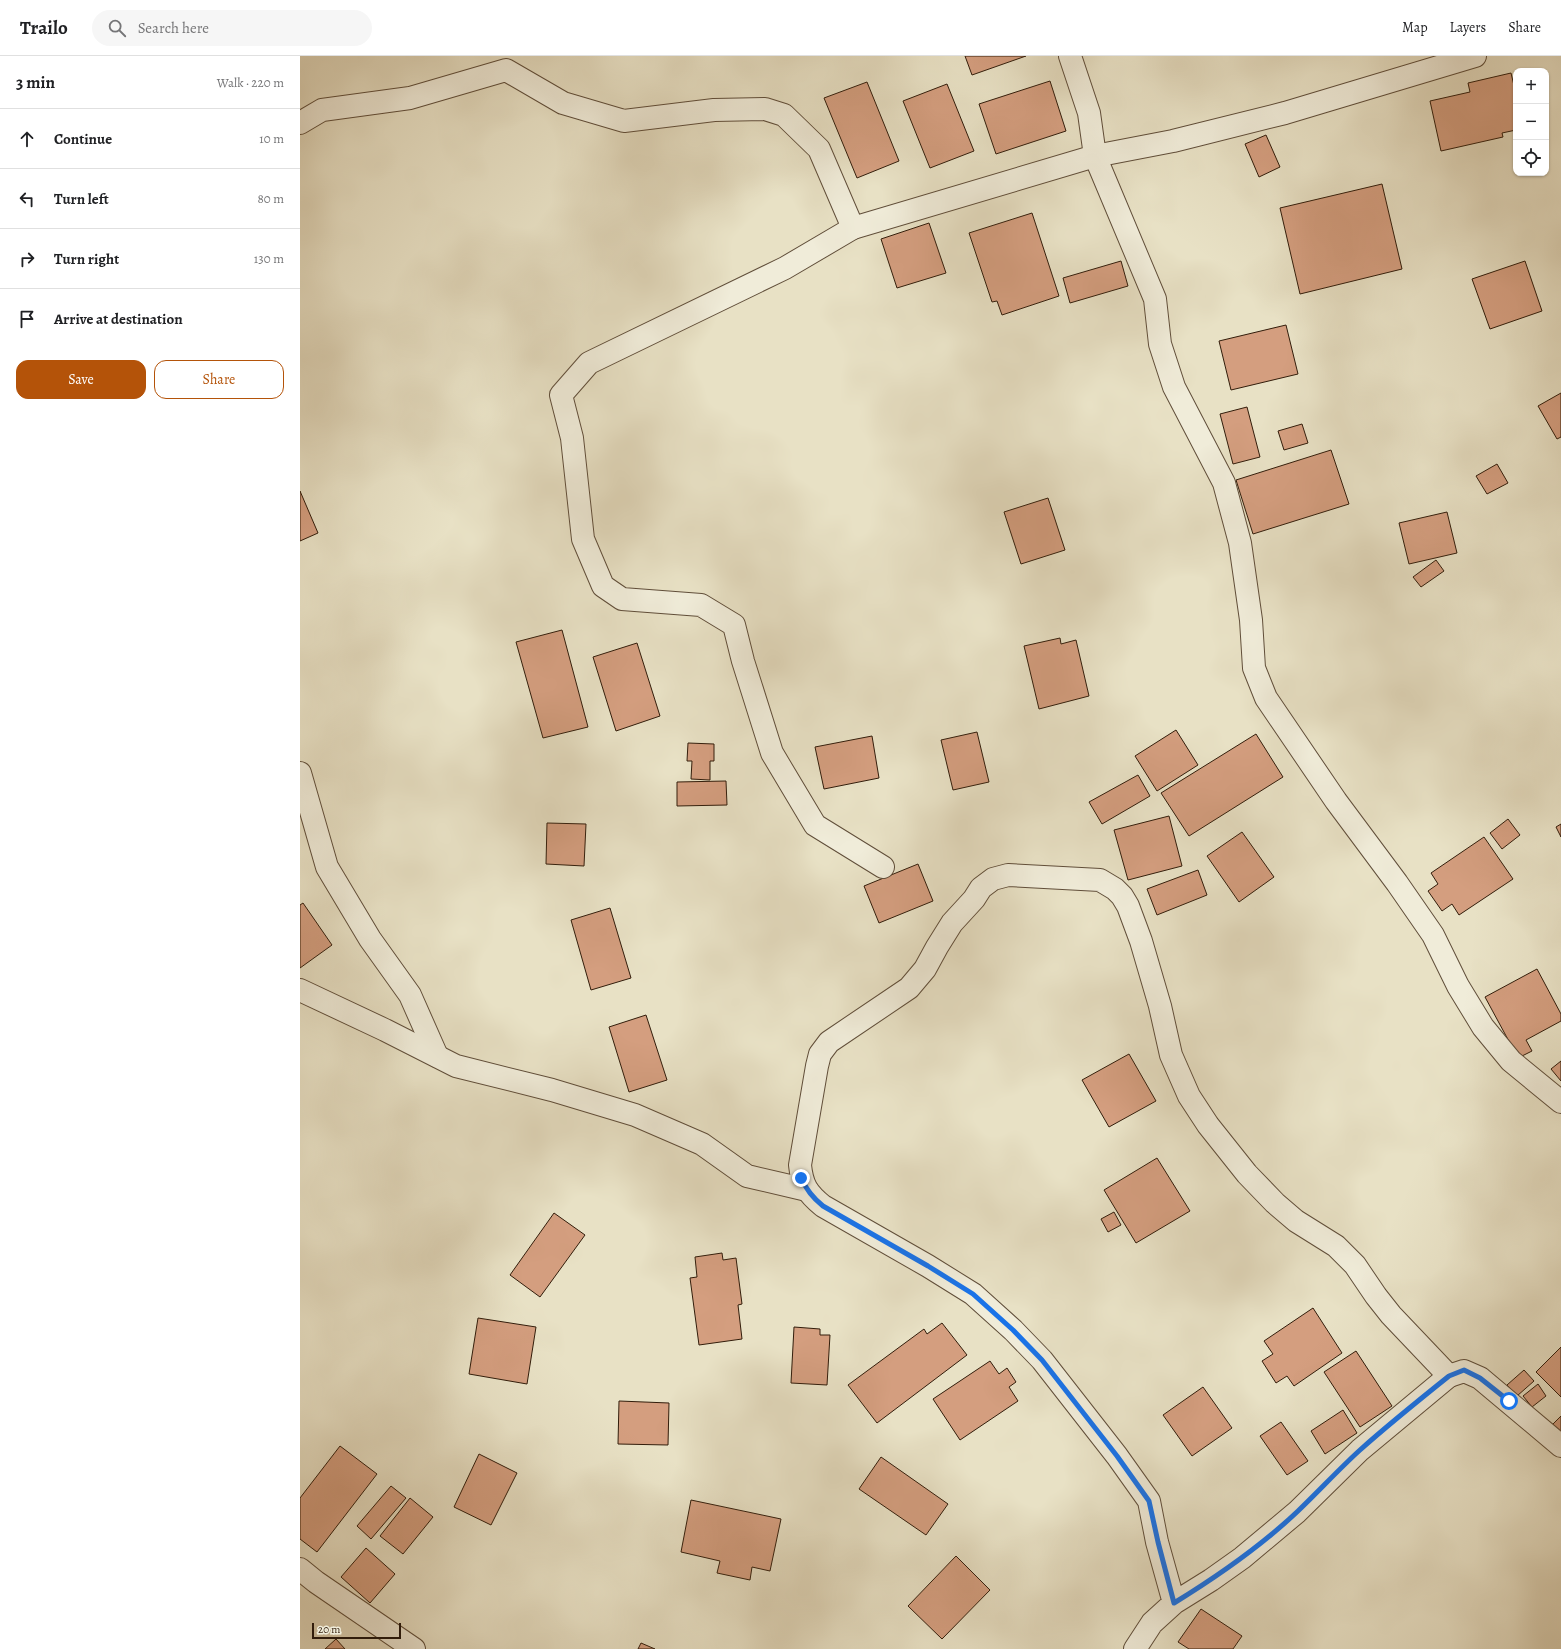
<!DOCTYPE html>
<meta charset="utf-8">
<style>
body{margin:0;font-family:Alegreya,serif;background:#f6f6f6;color:#202124}
.controls{position:absolute;right:12px;top:12px;display:grid;overflow:hidden;border-radius:8px;box-shadow:0 1px 3px #0004}
.controls button{width:36px;height:36px;display:grid;place-items:center;padding:0;border:0;border-bottom:1px solid #e0e0e0;background:#fff;color:#202124;font:20px sans-serif}
.scale{position:absolute;left:12px;bottom:10px;width:89px;box-sizing:border-box;padding-left:4px;border:2px solid #321d0b;border-top:0;font-size:11px;line-height:14px;white-space:nowrap;color:#321d0b;-webkit-text-stroke:3px #f0ecd9;paint-order:stroke}
.stop{position:absolute;width:12px;height:12px;margin:-9px;border:3px solid #1a73e8;border-radius:50%;background:#fff}
.stop.end{background:#1a73e8;border-color:#fff;box-shadow:0 1px 4px #0008}
.list{margin:0;padding:0;list-style:none}
h2{display:flex;justify-content:space-between;align-items:center;height:52px;margin:0;padding:0 16px;font-size:17px}
h2 small{font-size:13px;font-weight:400;color:#757577}
.list li{display:grid;grid-template-columns:26px 1fr auto;gap:12px;align-items:center;box-sizing:border-box;height:60px;padding:0 16px;border-top:1px solid #e0e0e0}
.list b{display:block;font-size:15px;white-space:nowrap}
.list em{font-size:13px;font-style:normal;color:#757577}
.actions{display:flex;gap:8px;padding:12px 16px}
.actions a{flex:1;padding:9px 0;border:1px solid #b45309;border-radius:12px;text-align:center;font-size:14px;color:#b45309}
.actions .main{background:#b45309;color:#fff}
.icon{flex:none;width:22px;height:22px;fill:none;stroke:currentColor;stroke-width:2;stroke-linecap:round;stroke-linejoin:round}
.map{position:relative;flex:none;width:1261px;height:1593px;overflow:hidden}
header{display:flex;align-items:center;gap:24px;box-sizing:border-box;height:56px;padding:0 20px;background:#fff;border-bottom:1px solid #e0e0e0}
header strong{font-size:19px}
nav{display:flex;gap:22px;margin-inline-start:auto;font-size:14px}
.search{width:280px;height:36px;background:#f6f6f6;display:flex;align-items:center;gap:10px;box-sizing:border-box;padding:0 14px;border-radius:22px;color:#757577;font-size:15px}
main{display:flex}
aside{flex:1;background:#fff}
.map>svg:first-child{display:block}
</style>
<header>
<strong>Trailo</strong>
<div class="search"><svg class="icon" aria-label="search" viewBox="0 0 24 24"><circle cx="10" cy="10" r="6"/><path d="M15 15l6 6"/></svg>Search here</div>
<nav><a>Map</a><a>Layers</a><a>Share</a></nav>
</header>
<main>
<aside>
<h2>3 min<small>Walk · 220 m</small></h2>
<ul class="list">
<li><svg class="icon" aria-label="ahead" viewBox="0 0 24 24"><path d="M12 20V5M6 11l6-6 6 6"/></svg><div><b>Continue</b></div><em>10 m</em></li>
<li><svg class="icon" aria-label="left" viewBox="0 0 24 24"><path d="M17 20v-9H6M10 6l-5 5 5 5"/></svg><div><b>Turn left</b></div><em>80 m</em></li>
<li><svg class="icon" aria-label="right" viewBox="0 0 24 24"><path d="M7 20v-9h11M14 6l5 5-5 5"/></svg><div><b>Turn right</b></div><em>130 m</em></li>
<li><svg class="icon" aria-label="arrive" viewBox="0 0 24 24"><path d="M6 21V4h12l-3 4 3 4H6"/></svg><div><b>Arrive at destination</b></div></li>
</ul>
<div class="actions"><a class="main">Save</a><a>Share</a></div>
</aside>
<div class="map">
<svg width="1261" height="1593" viewBox="0 0 1261 1593">
<rect width="100%" height="100%" fill="#e8e1c5"/>
<filter id="stains"><feTurbulence type="fractalNoise" baseFrequency=".005" numOctaves="4"/><feColorMatrix values="0 0 0 0 .2 0 0 0 0 .09 0 0 0 0 .02 0 0 0 .5 -.17"/></filter>
<radialGradient id="worn" r=".72"><stop offset=".6" stop-color="#630" stop-opacity="0"/><stop offset="1" stop-color="#630" stop-opacity=".3"/></radialGradient>
<g fill="#d49e7f" stroke="#321d0b">
<polygon points="665,0 726,0 672,19"/>
<polygon points="1211,17 1216,38 1216,74 1202,77 1203,81 1141,95 1130,45 1170,36 1168,27"/>
<polygon points="750,25 766,75 696,98 679,48"/>
<polygon points="567,26 599,105 557,122 524,42"/>
<polygon points="647,28 674,95 630,112 603,45"/>
<polygon points="966,79 980,111 959,121 945,88"/>
<polygon points="1082,128 1102,213 1000,238 980,152"/>
<polygon points="732,157 759,240 702,259 697,245 692,246 669,177"/>
<polygon points="629,167 646,217 597,232 581,183"/>
<polygon points="821,205 828,230 770,247 763,222"/>
<polygon points="1225,205 1242,255 1190,273 1172,223"/>
<polygon points="986,269 998,318 931,334 919,285"/>
<polygon points="1261,337 1261,381 1257,383 1238,350"/>
<polygon points="947,351 960,401 933,408 920,358"/>
<polygon points="1002,368 1008,387 984,394 978,375"/>
<polygon points="1031,394 1049,448 953,478 936,424"/>
<polygon points="1197,408 1208,427 1187,438 1176,420"/>
<polygon points="0,435 18,477 0,485"/>
<polygon points="748,442 765,494 721,508 704,456"/>
<polygon points="1147,456 1157,497 1109,508 1099,467"/>
<polygon points="1136,504 1144,515 1121,531 1113,521"/>
<polygon points="262,574 288,671 243,682 216,586"/>
<polygon points="760,582 761,588 776,584 789,640 739,653 724,590"/>
<polygon points="337,587 360,660 316,675 293,601"/>
<polygon points="876,674 898,709 857,735 835,700"/>
<polygon points="677,676 689,726 653,734 641,684"/>
<polygon points="956,678 983,721 889,780 861,737"/>
<polygon points="572,680 579,722 524,733 515,691"/>
<polygon points="388,687 414,688 414,705 410,705 410,724 391,723 392,705 387,705"/>
<polygon points="838,719 850,740 802,768 789,746"/>
<polygon points="426,725 427,749 377,750 377,726"/>
<polygon points="869,760 882,810 828,824 814,774"/>
<polygon points="1208,763 1220,779 1202,793 1190,777"/>
<polygon points="247,767 286,768 284,810 246,808"/>
<polygon points="1261,768 1261,781 1256,771"/>
<polygon points="942,776 974,821 939,846 907,800"/>
<polygon points="1184,781 1213,823 1159,859 1152,848 1142,855 1128,835 1138,828 1131,817"/>
<polygon points="618,808 633,845 579,867 564,830"/>
<polygon points="898,814 907,839 857,859 847,833"/>
<polygon points="3,847 32,889 0,912 0,849"/>
<polygon points="310,852 331,922 291,934 271,864"/>
<polygon points="1237,913 1261,958 1261,965 1226,984 1232,995 1218,1002 1185,941"/>
<polygon points="346,959 367,1024 329,1036 309,971"/>
<polygon points="829,998 856,1045 809,1071 782,1024"/>
<polygon points="1261,1005 1261,1025 1251,1013"/>
<polygon points="857,1102 890,1155 836,1187 804,1134"/>
<polygon points="814,1156 821,1169 808,1176 801,1163"/>
<polygon points="254,1157 285,1179 240,1241 210,1219"/>
<polygon points="422,1197 423,1204 436,1202 442,1248 438,1249 442,1283 399,1289 390,1222 397,1221 395,1201"/>
<polygon points="1013,1252 1042,1297 994,1330 987,1320 976,1327 962,1305 973,1298 964,1285"/>
<polygon points="178,1262 236,1271 227,1328 169,1318"/>
<polygon points="642,1267 667,1299 577,1367 548,1329 624,1273 627,1278"/>
<polygon points="494,1271 520,1273 520,1279 530,1279 527,1329 491,1327"/>
<polygon points="1261,1291 1261,1341 1236,1316"/>
<polygon points="1056,1295 1092,1350 1060,1371 1024,1316"/>
<polygon points="690,1305 699,1318 707,1312 716,1326 709,1331 718,1345 660,1384 633,1343"/>
<polygon points="1224,1314 1234,1325 1217,1340 1207,1329"/>
<polygon points="1238,1328 1246,1340 1232,1351 1223,1340"/>
<polygon points="903,1331 932,1372 892,1400 863,1359"/>
<polygon points="319,1345 369,1347 368,1389 318,1388"/>
<polygon points="1043,1354 1057,1377 1025,1398 1011,1375"/>
<polygon points="1261,1360 1261,1380 1251,1370"/>
<polygon points="981,1366 1008,1405 987,1419 960,1380"/>
<polygon points="40,1390 77,1418 17,1496 0,1483 0,1442"/>
<polygon points="179,1398 217,1417 191,1469 154,1451"/>
<polygon points="581,1401 648,1448 626,1479 559,1433"/>
<polygon points="91,1430 106,1442 71,1483 57,1470"/>
<polygon points="110,1442 133,1461 103,1498 80,1480"/>
<polygon points="391,1444 481,1463 470,1515 452,1511 450,1524 417,1517 420,1505 381,1496"/>
<polygon points="66,1492 95,1518 70,1547 41,1521"/>
<polygon points="656,1500 690,1534 642,1583 608,1550"/>
<polygon points="901,1553 942,1580 933,1593 889,1593 878,1586"/>
<polygon points="36,1583 45,1593 25,1593"/>
<polygon points="341,1587 355,1593 338,1593"/>
</g>
<g fill="none" stroke-linecap="round" stroke-linejoin="round">
<g stroke="#604e3a" stroke-width="24">
<g id="street">
<polyline points="770,0 789,57 795,100 855,243 860,288 874,331 924,427 940,487 951,564 954,612 966,642 1036,745 1097,827 1133,879 1158,930 1183,971 1211,1005 1261,1046"/>
<polyline points="0,67 22,54 110,42 206,14 263,47 324,65 414,54 465,53 484,59 519,93 553,172 485,212 289,307 261,339 272,382 283,483 303,530 322,543 401,549 434,569 443,605 472,697 515,769 583,811"/>
<polyline points="553,172 795,100 873,85 985,57 1175,0"/>
<polyline points="0,717 27,811 70,883 110,939 137,1000"/>
<polyline points="0,934 85,974 156,1010 252,1034 335,1059 402,1088 447,1120 507,1134"/>
<polyline points="1149,1320 1164,1315 1180,1322 1261,1390"/>
<polyline points="0,1513 16,1526 114,1593"/>
<path d="M835,1593L852,1567L874,1547L857,1486L849,1445L817,1400L742,1304L713,1274L673,1238L628,1210L523,1150C507,1137 502,1129 500,1109L517,1010L520,998L529,986L609,932L625,913L637,891L652,867L674,843L681,832L693,823L708,819L800,824L815,833L822,840L828,850L841,885L860,950L871,999L889,1040L908,1069L947,1118L975,1147L996,1165L1036,1190L1055,1209L1076,1240L1091,1259L1149,1320L1060,1394L997,1456L942,1502L911,1524L874,1547"/>
</g>
</g>
<use href="#street" stroke="#f0ecd9" stroke-width="22"/>
</g>
<g fill="none" stroke-linecap="round" stroke-linejoin="round">
<path stroke="#1a73e8" stroke-width="5" d="M501,1122C507,1134 512,1141 523,1150L628,1210L673,1238L713,1274L742,1304L817,1400L849,1445L858,1486L874,1547C918,1520 960,1491 998,1455C1019,1435 1039,1413 1060,1394C1089,1368 1119,1344 1149,1320L1164,1314L1180,1322L1209,1345"/>
</g>
<rect width="100%" height="100%" filter="url(#stains)"/>
<rect width="100%" height="100%" fill="url(#worn)"/>
</svg>
<div class="controls">
<button>+</button>
<button>−</button>
<button><svg class="icon" aria-label="locate" viewBox="0 0 24 24"><circle cx="12" cy="12" r="6"/><path d="M12 2v4M12 18v4M2 12h4M18 12h4"/></svg></button>
</div>
<div class="scale">20 m</div>
<div class="stop" style="left:1209px;top:1345px"></div>
<div class="stop end" style="left:501px;top:1122px"></div>
</div>
</main>
